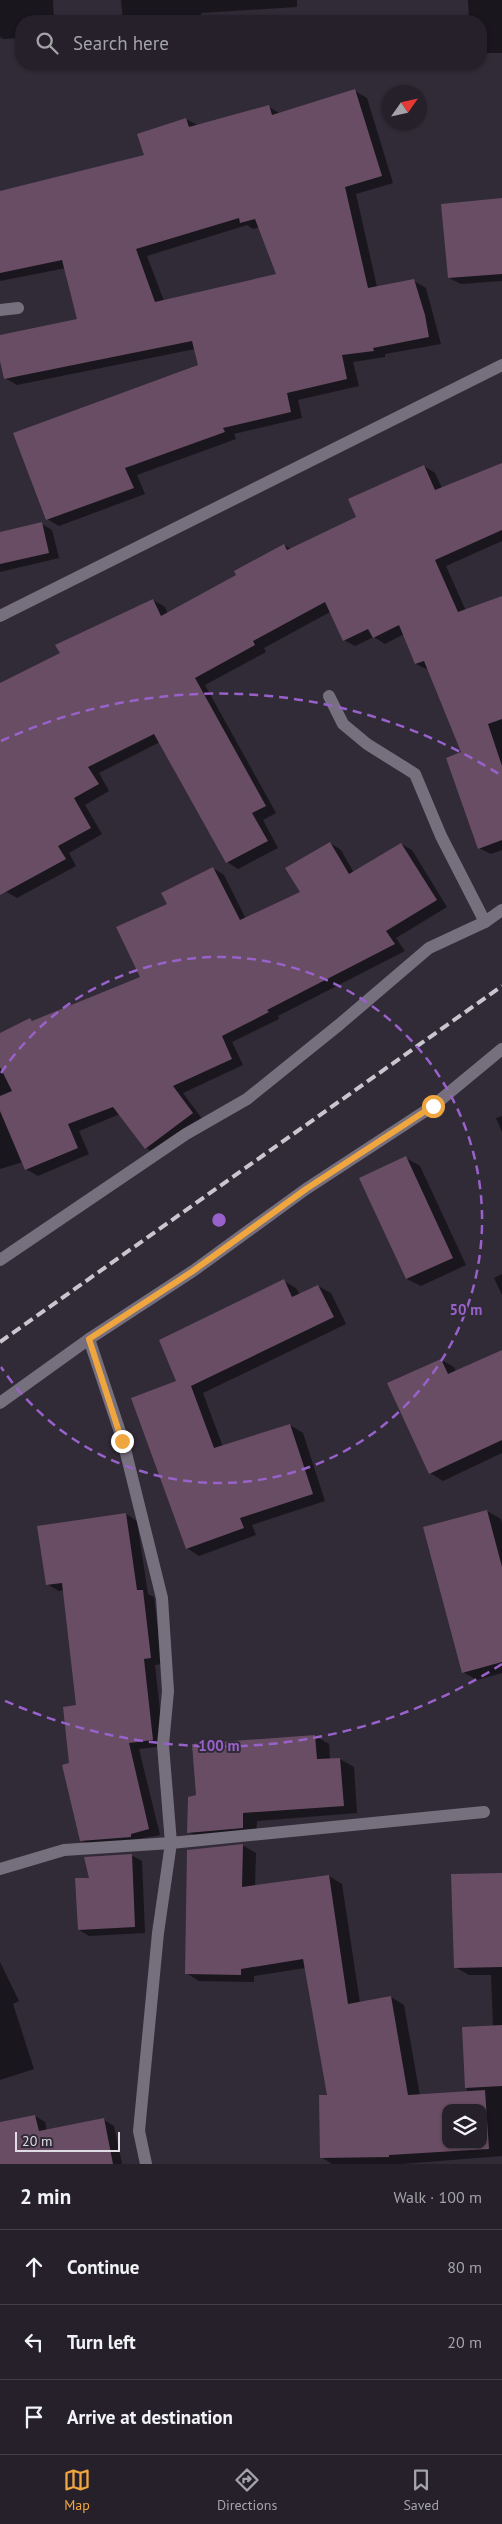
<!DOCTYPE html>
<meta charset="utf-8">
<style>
body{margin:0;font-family:"PT Sans",sans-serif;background:#312d35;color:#f1f3f6}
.controls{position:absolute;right:15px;bottom:15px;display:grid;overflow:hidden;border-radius:10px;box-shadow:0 1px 4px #0004}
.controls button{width:45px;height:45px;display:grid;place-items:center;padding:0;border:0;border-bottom:1px solid #423e46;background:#252029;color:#f1f3f6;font:25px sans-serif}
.compass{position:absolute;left:382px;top:85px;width:45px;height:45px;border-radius:50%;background:#252029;box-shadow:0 1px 4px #0004;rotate:56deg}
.scale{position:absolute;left:15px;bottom:12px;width:105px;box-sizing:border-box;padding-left:5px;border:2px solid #e0dce5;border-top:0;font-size:14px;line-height:18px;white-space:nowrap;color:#e0dce5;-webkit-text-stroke:4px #312a37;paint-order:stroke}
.stop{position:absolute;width:15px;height:15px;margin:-11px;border:4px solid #f0a63f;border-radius:50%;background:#fff}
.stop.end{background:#f0a63f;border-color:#fff;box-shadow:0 1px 5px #0008}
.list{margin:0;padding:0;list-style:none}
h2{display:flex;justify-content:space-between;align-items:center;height:65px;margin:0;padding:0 20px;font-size:21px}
h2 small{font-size:16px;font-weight:400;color:#a3a3a8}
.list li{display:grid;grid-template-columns:32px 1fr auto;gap:15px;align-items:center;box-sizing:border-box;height:75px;padding:0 20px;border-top:1px solid #423e46}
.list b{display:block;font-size:19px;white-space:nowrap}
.list em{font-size:16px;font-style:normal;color:#a3a3a8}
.icon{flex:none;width:28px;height:28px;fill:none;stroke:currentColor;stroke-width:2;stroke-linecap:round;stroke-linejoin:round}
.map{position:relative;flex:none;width:502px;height:2164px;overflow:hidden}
.search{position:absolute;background:#252029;box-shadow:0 1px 4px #0004;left:15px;right:15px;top:15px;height:55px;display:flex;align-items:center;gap:12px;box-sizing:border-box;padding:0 18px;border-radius:20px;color:#a3a3a8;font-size:19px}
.sheet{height:290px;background:#252029}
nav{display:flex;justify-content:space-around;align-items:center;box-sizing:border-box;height:70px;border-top:1px solid #423e46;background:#252029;font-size:14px;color:#a3a3a8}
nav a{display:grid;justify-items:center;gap:2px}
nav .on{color:#f0a63f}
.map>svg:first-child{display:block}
</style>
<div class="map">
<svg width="502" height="2164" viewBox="0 0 502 2164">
<rect width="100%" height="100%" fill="#312a37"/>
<g fill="#0007" fill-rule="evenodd">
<polygon points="0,0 53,0 54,21 21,21 21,38 3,39 0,37"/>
<polygon points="121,0 297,0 297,7 201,13 202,21 123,21"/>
<polygon points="468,0 502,0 502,53 481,53 481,21 469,21"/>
<path d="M355,91L367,98L393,183L356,194L377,287L414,281L426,288L441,344L385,354V357L353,362L359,386L298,400L302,418L234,434L236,439L137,475L145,494L59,526L47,519L200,366L195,349L17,385L5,378L0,355V336L79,320L66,268L0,281V192L145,155L186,119L199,126L269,107L281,114ZM247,225L253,229L259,227L278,275L164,301L147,256Z"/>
<polygon points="502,200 502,281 461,284 449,278"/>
<polygon points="502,464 502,541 446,566 466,611 502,597 502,850 491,854 479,848 463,753 429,670 416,664 404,634 385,644 374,637 355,646 344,640 330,612 264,648 266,652 205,685 276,813 263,820 278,848 238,869 227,862 160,742 99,773 109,791 85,805 102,834 69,853 76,866 17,898 5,891 0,881 0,685 62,654 153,600 165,607 168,614 238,576 284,545 291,549 357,517 424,466 435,473 442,488"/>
<polygon points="42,524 52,530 59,558 0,572 0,533"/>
<polygon points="330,843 341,850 354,873 401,844 412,850 447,907 396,938 405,951 278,1016 279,1019 232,1042 243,1065 183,1093 203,1120 157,1154 146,1148 120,1114 79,1131 89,1154 38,1176 26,1169 23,1162 0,1169 0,1034 30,1019 34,1022 142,978 169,904 213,868 224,875 246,919 302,892"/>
<polygon points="502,1116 502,1132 496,1118"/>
<polygon points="406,1158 420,1166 466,1265 421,1286 407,1279"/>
<polygon points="502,1274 502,1295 494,1278"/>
<polygon points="284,1281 296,1288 300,1295 318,1286 331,1293 346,1324 203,1393 223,1447 290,1425 303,1433 325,1501 252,1525 256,1535 199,1556 187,1548 177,1382"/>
<polygon points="502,1351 502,1453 443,1481 430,1473 441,1360 454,1367 456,1372"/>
<polygon points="487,1511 501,1519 502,1524 502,1673 477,1680 463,1672"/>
<polygon points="126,1514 137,1521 148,1594 154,1597 162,1664 155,1665 164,1746 139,1749 160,1835 93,1847 81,1840 70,1764 77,1706 64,1590 59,1591 47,1584"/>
<polygon points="315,1736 329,1744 330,1759 340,1759 354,1767 357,1813 257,1821 256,1835 202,1840 189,1832 197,1796"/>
<path d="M242,1845L256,1853L255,1887L329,1876L342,1884L360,2003L391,1997L404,2005L420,2096L467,2092L463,2029L493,2027L491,1975H469L455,1967L502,1874V2156L402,2164H332L321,2157L328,2096L305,1968L254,1976V1982L199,1981L186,1973ZM446,2108H483V2145H446Z"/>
<polygon points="131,1855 142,1861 145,1933 89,1936 79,1930 91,1879"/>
<polygon points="0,1962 19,2001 13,2004 34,2069 0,2080"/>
<polygon points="35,2116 45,2122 47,2131 104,2120 114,2126 122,2164 0,2164 0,2124"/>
</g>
<g fill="#694d64" fill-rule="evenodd">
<path d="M355,89L382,176L345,187L368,288L414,279L425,315L429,337L373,348L374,351L342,355L347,379L287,393L291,412L223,428L225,432L125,468L134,488L46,520L13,433L198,365L192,341L4,379L0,361V335L77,319L62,260L0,273V191L144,155L137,134L186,118L189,127L269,105L272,115ZM239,218L240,223L255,219L276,274L155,302L136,249Z"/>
<polygon points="502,198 502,274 448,278 441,204"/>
<polygon points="502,463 502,530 435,560 458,612 502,596 502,719 488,724 502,766 502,840 478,849 446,758 461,752 424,661 415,664 399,625 373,638 368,629 343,641 325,602 253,641 255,645 195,678 266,806 252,813 268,841 226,863 154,734 88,767 99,784 74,798 91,828 58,846 66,859 0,895 0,683 60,653 55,645 153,599 161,616 236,575 234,571 284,544 287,550 356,517 348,499 406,473 424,465 435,490"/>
<polygon points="42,522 49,553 0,564 0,532"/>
<polygon points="330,842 349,874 401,843 437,900 386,931 395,944 267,1010 269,1012 222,1036 232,1059 173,1086 193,1113 145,1149 113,1107 68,1124 78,1148 25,1170 0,1111 0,1096 12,1091 0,1067 0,1033 30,1018 32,1021 140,977 116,927 167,904 161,893 213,867 240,920 300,892 285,868"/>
<polygon points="406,1156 453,1258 406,1279 359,1178"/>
<polygon points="284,1279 292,1297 318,1285 334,1317 191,1386 214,1448 290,1424 313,1494 240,1518 244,1528 186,1549 131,1398 176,1381 159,1340"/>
<polygon points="502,1350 502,1440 429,1474 387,1383 441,1359 448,1374"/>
<polygon points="487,1510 502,1567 502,1662 462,1673 423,1527"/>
<polygon points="126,1513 137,1590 143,1590 151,1658 144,1659 153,1740 129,1743 149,1829 131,1834 131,1837 80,1841 62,1765 69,1763 63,1707 76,1705 62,1583 46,1585 37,1526"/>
<polygon points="315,1735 317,1759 340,1758 344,1806 243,1813 243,1828 187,1833 188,1797 196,1795 192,1744"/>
<path d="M243,1844L242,1887L329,1875L348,2004L391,1996L408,2095L485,2090L489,2149L389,2155V2157L320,2158L319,2095H327L303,1959L241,1969V1975L185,1974L187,1850ZM446,2108H483V2145H446Z"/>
<polygon points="132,1854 135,1927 78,1930 75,1878 89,1878 84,1857"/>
<polygon points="502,1873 502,1967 454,1968 451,1874"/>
<polygon points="502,2025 502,2086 465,2088 462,2027"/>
<polygon points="35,2115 39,2131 104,2118 113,2164 0,2164 0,2122"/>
</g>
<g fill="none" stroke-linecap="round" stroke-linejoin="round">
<g stroke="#766f7e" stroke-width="12">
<polyline points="0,310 18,308"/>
<polyline points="0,616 502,365"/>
<polyline points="329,696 343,724 367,744 415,774 441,836 485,922"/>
<polyline points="0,1260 186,1134 247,1099 340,1024 429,948 485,922 502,910"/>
<polyline points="89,1339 123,1441 162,1598 168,1691 163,1745 171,1843 158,1933 139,2131 146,2164"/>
<polyline points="0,1403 89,1339 193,1271 306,1189 433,1106 502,1049"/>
<polyline points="0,1869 64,1850 171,1843 484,1812"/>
</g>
<polyline stroke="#cac5cf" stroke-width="4" stroke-dasharray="10 5" stroke-linecap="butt" points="0,1342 502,986"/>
</g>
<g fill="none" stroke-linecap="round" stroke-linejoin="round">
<polyline stroke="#f0a63f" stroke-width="6" points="122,1441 89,1339 193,1271 306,1189 433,1106"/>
</g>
<g fill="none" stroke="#9961ca" stroke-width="2.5" stroke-dasharray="9 6">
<path d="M1 1073A263 263 0 1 1 1 1367"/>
<path d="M502 1664A526 526 0 0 1 1 1699M1 741A526 526 0 0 1 502 776"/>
</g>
<circle cx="219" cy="1220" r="8" fill="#9961ca" stroke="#312a37" stroke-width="2.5"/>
<g font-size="15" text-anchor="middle" font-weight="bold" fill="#9961ca" stroke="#312a37" stroke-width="4" stroke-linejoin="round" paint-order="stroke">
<text x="466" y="1315">50 m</text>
<text x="219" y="1751">100 m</text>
</g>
</svg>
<div class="controls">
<button><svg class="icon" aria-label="layers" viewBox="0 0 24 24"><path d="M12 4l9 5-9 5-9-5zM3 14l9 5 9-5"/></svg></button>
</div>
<svg class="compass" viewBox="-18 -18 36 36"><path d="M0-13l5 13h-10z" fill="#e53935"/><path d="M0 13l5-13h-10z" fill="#a3a3a8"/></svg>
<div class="scale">20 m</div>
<div class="stop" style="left:433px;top:1106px"></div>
<div class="stop end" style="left:122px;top:1441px"></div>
<div class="search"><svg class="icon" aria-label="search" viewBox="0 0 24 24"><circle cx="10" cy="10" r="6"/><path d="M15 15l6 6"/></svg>Search here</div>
</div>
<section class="sheet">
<h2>2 min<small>Walk · 100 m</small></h2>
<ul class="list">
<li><svg class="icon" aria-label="ahead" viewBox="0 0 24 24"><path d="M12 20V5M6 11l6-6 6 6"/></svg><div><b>Continue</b></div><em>80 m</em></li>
<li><svg class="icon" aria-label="left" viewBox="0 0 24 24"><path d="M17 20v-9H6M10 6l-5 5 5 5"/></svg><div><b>Turn left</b></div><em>20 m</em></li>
<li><svg class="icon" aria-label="arrive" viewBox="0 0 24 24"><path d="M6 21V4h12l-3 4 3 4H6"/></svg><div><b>Arrive at destination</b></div></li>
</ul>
</section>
<nav>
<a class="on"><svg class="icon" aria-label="map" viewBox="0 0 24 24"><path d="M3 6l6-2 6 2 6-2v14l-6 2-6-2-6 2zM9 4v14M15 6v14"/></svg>Map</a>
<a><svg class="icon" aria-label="directions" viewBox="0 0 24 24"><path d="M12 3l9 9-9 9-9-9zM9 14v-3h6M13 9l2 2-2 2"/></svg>Directions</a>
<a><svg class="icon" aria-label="saved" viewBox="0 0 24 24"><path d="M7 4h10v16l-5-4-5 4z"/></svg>Saved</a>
</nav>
